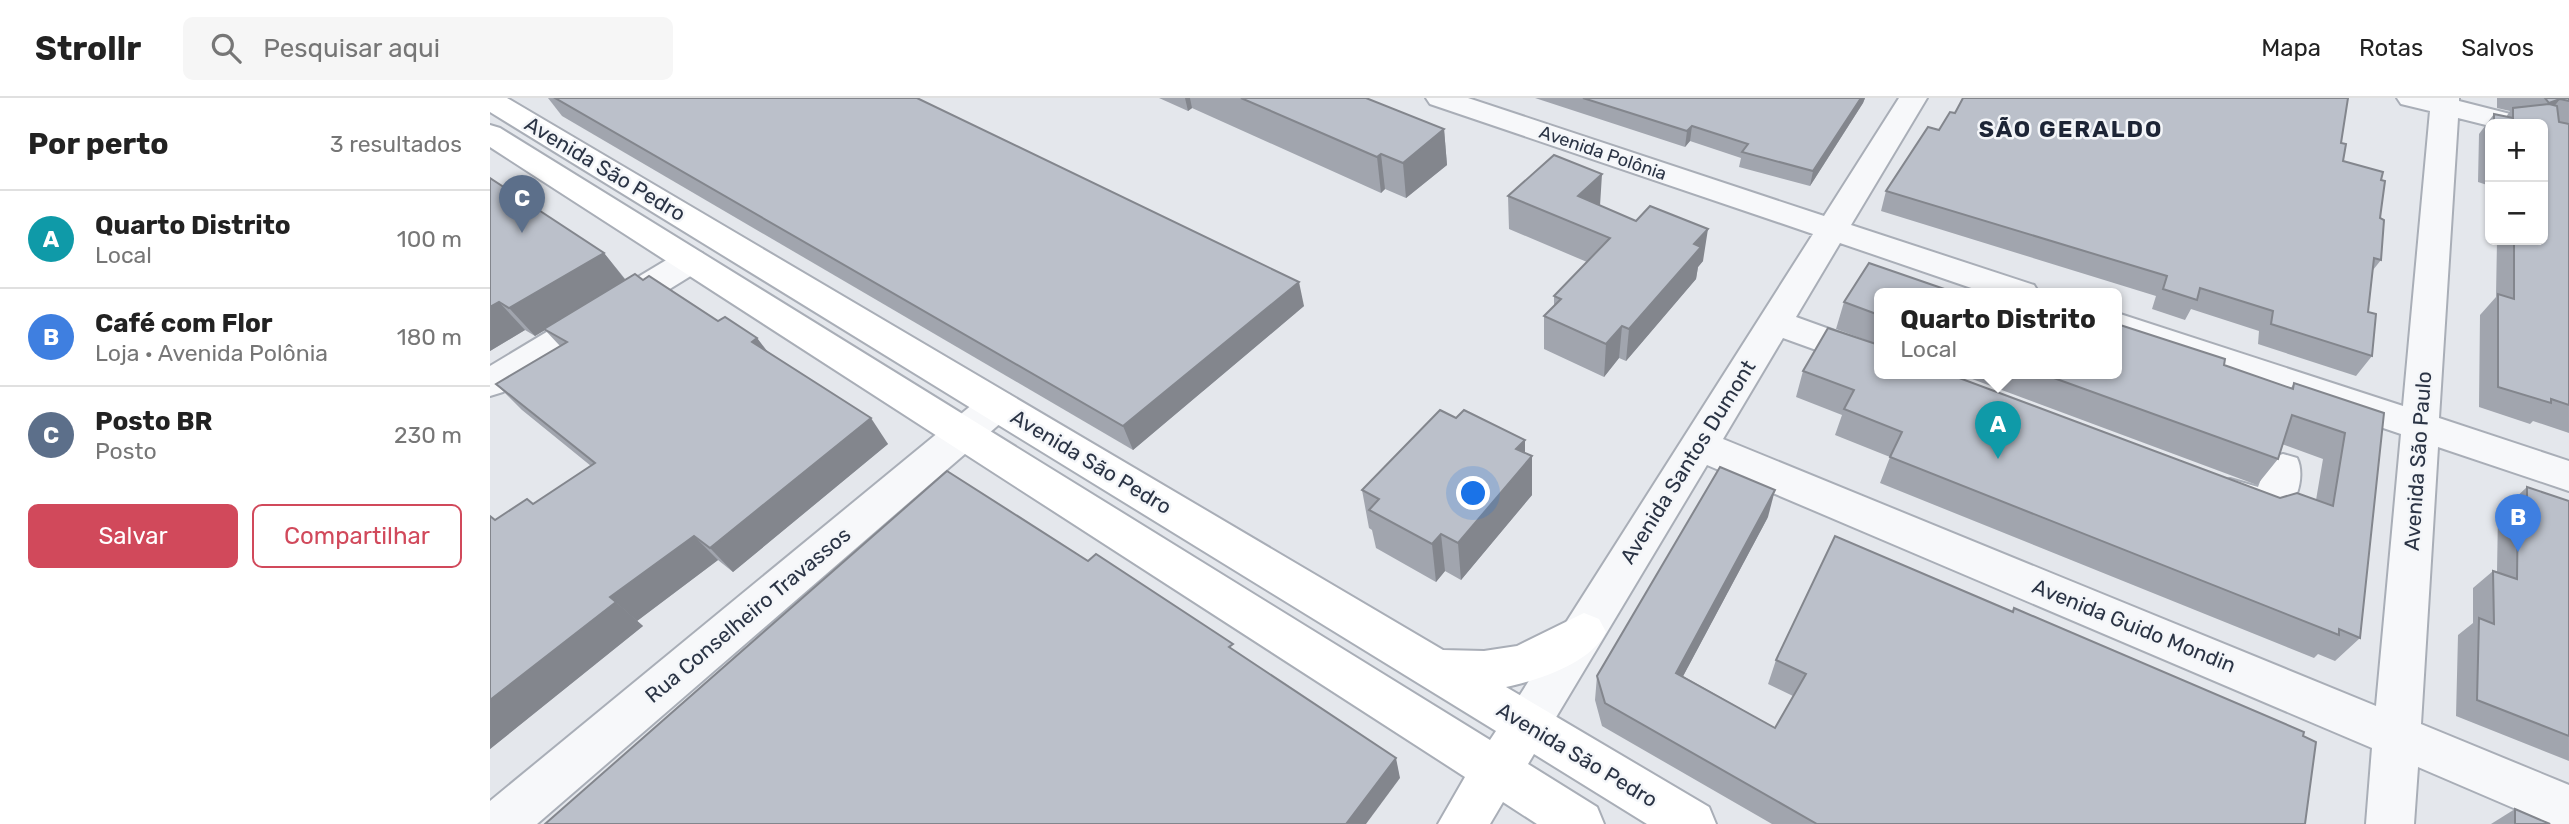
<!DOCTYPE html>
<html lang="pt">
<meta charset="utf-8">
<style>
body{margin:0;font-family:Rubik,sans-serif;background:#f6f6f6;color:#222}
.controls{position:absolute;right:21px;top:21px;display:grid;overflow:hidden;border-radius:10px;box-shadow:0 2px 5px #0004}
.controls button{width:63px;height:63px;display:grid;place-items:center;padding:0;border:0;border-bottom:2px solid #e0e0e0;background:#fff;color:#222;font:35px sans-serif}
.you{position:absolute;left:984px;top:396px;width:24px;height:24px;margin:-18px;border:5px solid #fff;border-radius:50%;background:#1a73e8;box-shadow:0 0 0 10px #1a73e833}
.badge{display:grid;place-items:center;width:46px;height:46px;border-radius:50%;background:#d1495b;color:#fff;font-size:23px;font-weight:700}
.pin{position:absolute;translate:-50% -58px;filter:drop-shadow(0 2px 4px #0008)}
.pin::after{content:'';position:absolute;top:37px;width:24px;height:21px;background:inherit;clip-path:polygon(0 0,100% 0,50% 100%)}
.popup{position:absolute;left:1384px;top:190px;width:248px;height:91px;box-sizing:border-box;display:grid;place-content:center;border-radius:10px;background:#fff;filter:drop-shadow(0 2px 5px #0005);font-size:23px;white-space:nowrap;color:#767676}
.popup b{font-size:26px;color:#222}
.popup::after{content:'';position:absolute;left:50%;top:100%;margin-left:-14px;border:14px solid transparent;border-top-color:#fff}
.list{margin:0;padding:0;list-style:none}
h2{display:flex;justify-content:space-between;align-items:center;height:91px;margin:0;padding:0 28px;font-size:30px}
h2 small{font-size:23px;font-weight:400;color:#767676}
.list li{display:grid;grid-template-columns:46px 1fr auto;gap:21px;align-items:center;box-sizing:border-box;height:98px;padding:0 28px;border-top:2px solid #e0e0e0}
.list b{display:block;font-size:26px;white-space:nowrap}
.list p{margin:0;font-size:23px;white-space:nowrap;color:#767676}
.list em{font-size:23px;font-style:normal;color:#767676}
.actions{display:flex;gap:14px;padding:21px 28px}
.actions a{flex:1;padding:16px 0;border:2px solid #d1495b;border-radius:10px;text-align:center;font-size:24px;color:#d1495b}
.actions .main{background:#d1495b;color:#fff}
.icon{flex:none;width:38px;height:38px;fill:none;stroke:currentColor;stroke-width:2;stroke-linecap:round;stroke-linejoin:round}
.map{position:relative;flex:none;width:2079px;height:726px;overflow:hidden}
header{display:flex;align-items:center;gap:42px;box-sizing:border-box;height:98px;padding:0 35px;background:#fff;border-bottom:2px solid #e0e0e0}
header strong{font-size:33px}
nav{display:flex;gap:38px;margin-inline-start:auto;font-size:24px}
.search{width:490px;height:63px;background:#f6f6f6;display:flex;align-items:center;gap:18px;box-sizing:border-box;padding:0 24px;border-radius:10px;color:#767676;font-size:26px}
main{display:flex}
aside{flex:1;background:#fff}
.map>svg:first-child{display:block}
</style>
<header>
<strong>Strollr</strong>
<div class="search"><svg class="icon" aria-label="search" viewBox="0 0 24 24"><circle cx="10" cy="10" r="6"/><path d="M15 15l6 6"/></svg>Pesquisar aqui</div>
<nav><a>Mapa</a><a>Rotas</a><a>Salvos</a></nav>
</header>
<main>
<aside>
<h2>Por perto<small>3 resultados</small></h2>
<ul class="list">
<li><span class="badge" style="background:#0f9aa8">A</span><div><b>Quarto Distrito</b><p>Local</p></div><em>100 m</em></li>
<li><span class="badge" style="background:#3f7fe0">B</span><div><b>Café com Flor</b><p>Loja · Avenida Polônia</p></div><em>180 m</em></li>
<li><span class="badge" style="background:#5c6f8a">C</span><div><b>Posto BR</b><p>Posto</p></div><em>230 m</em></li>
</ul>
<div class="actions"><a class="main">Salvar</a><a>Compartilhar</a></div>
</aside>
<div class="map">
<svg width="2079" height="726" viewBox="0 0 2079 726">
<rect width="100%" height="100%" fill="#e4e7ec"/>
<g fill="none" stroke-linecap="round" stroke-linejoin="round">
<g stroke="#a9aeb7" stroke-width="4">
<g id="street">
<polygon points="936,0 978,0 1334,118 1409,0 1437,0 1361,127 1544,187 1549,195 1496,195 1350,145 1306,219 1389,249 1390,275 1293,240 1233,341 1886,608 1911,336 1627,240 1627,215 1913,308 1940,13 1911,6 1907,0 1969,0 1969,3 2036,20 2040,26 2000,28 1968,20 1949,320 2079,363 2079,393 1948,349 1931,626 2079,687 2079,726 2061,726 1928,669 1924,726 1876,726 1882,650 1217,367 1053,641 1037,647 1021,641 1014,626 1021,611 1323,136 940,6"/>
<polygon points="200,152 212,155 216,163 212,171 13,294 0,298 0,268 188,155"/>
<polygon points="507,293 520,297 525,307 520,317 47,726 0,726 0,703 494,297"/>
<path d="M1793,356L1807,360C1817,380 1804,419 1779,422C1764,424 1740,412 1726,407L1720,396L1726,385L1740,381L1768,389L1779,360Z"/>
</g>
</g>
<g stroke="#a9aeb7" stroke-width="4">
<path id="secondary" d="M0,0H17L953,552L994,553L1027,548L1094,515L1109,521L1116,534C1101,565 1049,582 1016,589L1219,709L1226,726H1157L1044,656L1038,666L1107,709L1114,726H1047L1013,704L1000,726H948L975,679L0,49V27L10,30L1000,642L1006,633L0,14Z"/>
</g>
<use href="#street" fill="#f7f8fa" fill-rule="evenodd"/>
<use href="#secondary" fill="#fff" fill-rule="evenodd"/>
</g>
<g fill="#a1a5ae">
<polygon points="58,0 427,0 814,208 643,352 72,18"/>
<polygon points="669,0 876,0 954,31 957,67 916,100 895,91 891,95 702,10 698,13"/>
<polygon points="1045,0 1375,0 1373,5 1320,88 1249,69 1251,60 1200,43 1195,49"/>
<polygon points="2007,0 2079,0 2079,335 2043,323 2040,326 1989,309 1990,217 2006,199 2007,142 2053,142 2053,26 2000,26 2000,88 1988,84 1989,36 2004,16 2016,19 2020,13 2007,10"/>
<polygon points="1465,15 1851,45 1853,63 1891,82 1890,120 1891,162 1883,172 1878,214 1882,258 1866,278 1768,246 1769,233 1701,211 1695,222 1662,211 1666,198 1391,113 1396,93 1449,32"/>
<polygon points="0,80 114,155 136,182 153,182 228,223 267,240 278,254 398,346 243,474 228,462 147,523 153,528 0,651 0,418 5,422 43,406 101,368 32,312 6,286 70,248 55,232 45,238 35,232 0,253"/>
<polygon points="1018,98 1110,107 1213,163 1208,169 1206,181 1136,263 1129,260 1114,279 1054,251 1054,218 1064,208 1064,198 1097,164 1019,131"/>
<polygon points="1389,195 1389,247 1346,231 1354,204"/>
<polygon points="1734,267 1801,290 1804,285 1894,315 1870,540 1845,563 1828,556 1824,560 1390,385 1400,359 1345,337 1352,317 1306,299 1313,273 1389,275 1790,400 1826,402 1833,361 1792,346 1788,361 1767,387 1466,275 1627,275"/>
<polygon points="1035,342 1035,355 1042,397 971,482 955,473 946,484 886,450 882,432 879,430 872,392"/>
<polygon points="2037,389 2079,403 2079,663 1966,618 1968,537 1983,525 1983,490 2003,473 2007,474 2008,416"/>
<polygon points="1278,419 1193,578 1285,630 1303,598 1278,586 1286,562 1522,513 1524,510 1813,638 1815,726 1282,726 1112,628 1105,602 1107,578"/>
<polygon points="2025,711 2060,726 2001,726"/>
</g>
<g fill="#83868d">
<polygon points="695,0 700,0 702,10 698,13"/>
<polygon points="1371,0 1375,0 1373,5 1320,88 1323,73"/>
<polygon points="2070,1 2054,21 2059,5"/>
<polygon points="1202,28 1200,43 1195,49 1197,33"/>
<polygon points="954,31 957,67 916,100 913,65"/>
<polygon points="891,56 895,91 891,95 887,59"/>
<polygon points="1112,76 1110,108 1088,98"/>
<polygon points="1218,131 1213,163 1208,169 1206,181 1136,263 1139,231 1204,146"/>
<polygon points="114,155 136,183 45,238 19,210"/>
<polygon points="809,184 814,208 643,352 633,328"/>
<polygon points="9,204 35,232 0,253 0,209"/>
<polygon points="1132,228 1129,260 1114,279 1116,246"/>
<polygon points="267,240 286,266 262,244"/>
<polygon points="381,320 398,346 243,474 220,450"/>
<polygon points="1035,342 1035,367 1042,358 1042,397 971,482 968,445 1026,351"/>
<polygon points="1285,392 1278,419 1182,599 1186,575"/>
<polygon points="951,436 955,473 946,484 942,446"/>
<polygon points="204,438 228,462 147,523 120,499"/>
<polygon points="126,504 153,528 0,651 0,602"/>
<polygon points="906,660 910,680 876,726 856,726"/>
</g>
<g fill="#bbc0ca" stroke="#83868d" stroke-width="2">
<polygon points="65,0 427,0 809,184 633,328"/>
<polygon points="751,0 876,0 954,31 913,65 891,56 887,59"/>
<polygon points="1093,0 1371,0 1323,73 1252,54 1258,46 1202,28 1197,33"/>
<polygon points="1473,0 1858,0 1851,45 1856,46 1853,63 1893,74 1891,82 1895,83 1890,120 1894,122 1891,162 1884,160 1878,214 1886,216 1882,258 1781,226 1783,213 1710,190 1707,202 1673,191 1677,178 1396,93 1438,29 1449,32 1460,14 1465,15"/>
<polygon points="2055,0 2079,0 2079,3 2070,1 2059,5"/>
<polygon points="2059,6 2067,8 2069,24 2079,26 2079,307 2061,301 2061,305 2008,289 2008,196 2024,201 2024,142 2053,142 2053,26 2004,26 2004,16 2023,20 2023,10"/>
<polygon points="1064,57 1112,76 1088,98 1146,123 1160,108 1218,131 1204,146 1211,149 1139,231 1132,228 1116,246 1054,218 1071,201 1064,198 1120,140 1018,98"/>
<polygon points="0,80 114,155 19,210 9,204 0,209"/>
<polygon points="1379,165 1466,195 1389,195 1389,217 1354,204"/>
<polygon points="145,176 153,182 159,178 228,223 235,219 267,240 262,244 381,320 220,450 204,438 120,499 126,504 0,602 0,418 5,422 37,401 43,406 105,365 6,286 77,244 54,231"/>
<polygon points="1627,226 1735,261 1734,267 1803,291 1804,285 1894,315 1870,540 1849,531 1849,537 1400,359 1412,334 1354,311 1364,292 1313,273 1338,230 1389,247 1389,275 1456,275 1790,400 1807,395 1843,408 1855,335 1802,317 1788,361 1550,275 1627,275"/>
<polygon points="950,312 966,320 974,312 1035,342 1026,351 1042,358 968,445 951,436 942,446 879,412 889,401 872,392"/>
<polygon points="1230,369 1285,392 1186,575 1285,630 1316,576 1286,562 1345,438 1523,514 1524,510 1814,634 1813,638 1826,644 1815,726 1327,726 1115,605 1107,578"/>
<polygon points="457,373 598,463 606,456 743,546 739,549 906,660 856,726 55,726"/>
<polygon points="2037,389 2079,403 2079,638 1987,602 1989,520 2004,526 2003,473 2027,481 2028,398 2037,401"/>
<polygon points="2025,711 2060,726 2025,726"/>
</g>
<g text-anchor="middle" stroke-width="5" stroke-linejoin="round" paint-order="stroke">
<g font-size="18" fill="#2b3445" stroke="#f4f6f9">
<text transform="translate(1113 55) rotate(19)" y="6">Avenida Polônia</text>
</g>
<g font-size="21" fill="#2b3445" stroke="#f4f6f9">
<text transform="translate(115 71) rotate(31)" y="7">Avenida São Pedro</text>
<text transform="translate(1928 363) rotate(-86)" y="7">Avenida São Paulo</text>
<text transform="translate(601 364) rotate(31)" y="7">Avenida São Pedro</text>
<text transform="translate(1198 364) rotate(-58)" y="7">Avenida Santos Dumont</text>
<text transform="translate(258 517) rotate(-40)" y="7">Rua Conselheiro Travassos</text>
<text transform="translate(1644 528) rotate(22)" y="7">Avenida Guido Mondin</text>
<text transform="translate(1087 657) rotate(31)" y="7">Avenida São Pedro</text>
</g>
<g font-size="23" font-weight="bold" letter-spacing="2" fill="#1d2536" stroke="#f4f6f9">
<text x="1581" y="39">SÃO GERALDO</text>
</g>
</g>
</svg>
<div class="controls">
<button>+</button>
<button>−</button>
</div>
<div class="you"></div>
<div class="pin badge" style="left:1508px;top:361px;background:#0f9aa8">A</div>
<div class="popup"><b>Quarto Distrito</b>Local</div>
<div class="pin badge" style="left:2028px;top:454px;background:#3f7fe0">B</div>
<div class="pin badge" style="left:32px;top:135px;background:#5c6f8a">C</div>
</div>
</main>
